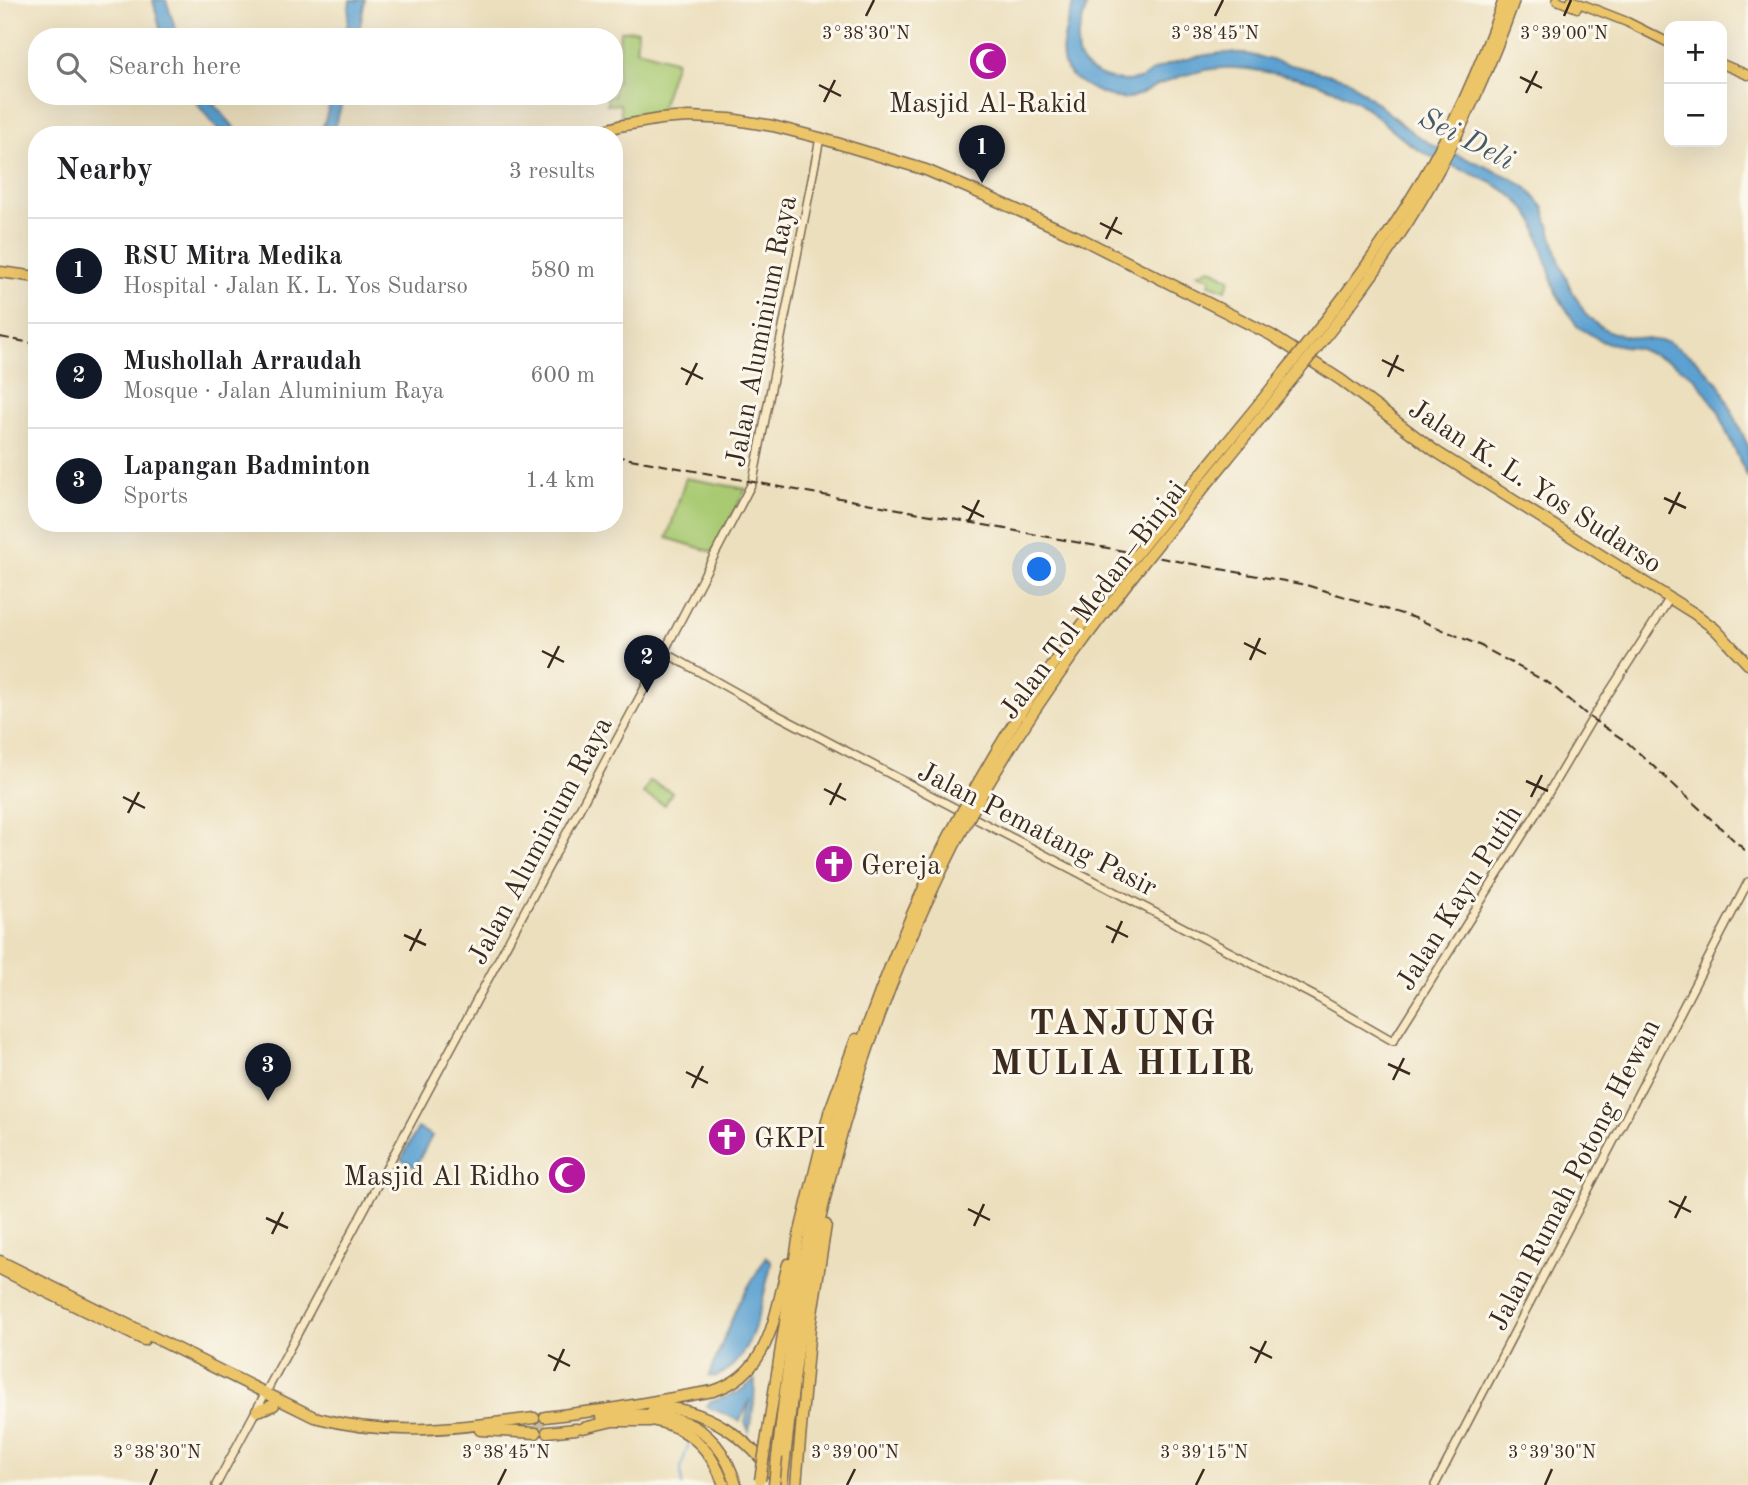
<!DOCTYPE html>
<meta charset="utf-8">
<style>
body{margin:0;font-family:"Old Standard TT",serif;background:#f2f2f2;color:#202124}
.controls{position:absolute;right:21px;top:21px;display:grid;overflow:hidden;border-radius:14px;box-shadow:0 7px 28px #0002}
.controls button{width:63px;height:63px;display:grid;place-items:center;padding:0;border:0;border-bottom:2px solid #e0e0e0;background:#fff;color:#202124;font:35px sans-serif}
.you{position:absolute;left:1040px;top:570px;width:24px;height:24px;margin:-18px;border:5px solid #fff;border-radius:50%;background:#1a73e8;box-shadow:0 0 0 10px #1a73e833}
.badge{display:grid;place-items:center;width:46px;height:46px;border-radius:50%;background:#111827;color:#fff;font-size:23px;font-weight:700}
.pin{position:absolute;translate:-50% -58px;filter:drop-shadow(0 2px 4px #0008)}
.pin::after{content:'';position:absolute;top:37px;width:24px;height:21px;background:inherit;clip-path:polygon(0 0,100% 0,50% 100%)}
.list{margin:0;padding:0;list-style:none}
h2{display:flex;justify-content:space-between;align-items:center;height:91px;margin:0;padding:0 28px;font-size:30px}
h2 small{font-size:23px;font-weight:400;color:#757577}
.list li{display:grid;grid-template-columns:46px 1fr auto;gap:21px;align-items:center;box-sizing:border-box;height:105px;padding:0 28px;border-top:2px solid #e0e0e0}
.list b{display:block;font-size:26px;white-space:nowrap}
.list p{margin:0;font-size:23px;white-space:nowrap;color:#757577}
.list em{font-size:23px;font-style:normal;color:#757577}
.icon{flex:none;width:38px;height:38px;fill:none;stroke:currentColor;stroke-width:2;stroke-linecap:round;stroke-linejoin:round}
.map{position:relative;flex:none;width:1748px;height:1485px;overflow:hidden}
.search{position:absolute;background:#fff;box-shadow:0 7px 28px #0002;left:28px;top:28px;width:595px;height:77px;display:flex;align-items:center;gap:18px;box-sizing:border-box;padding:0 24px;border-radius:28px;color:#757577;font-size:26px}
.panel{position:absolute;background:#fff;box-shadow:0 7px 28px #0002;left:28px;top:126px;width:595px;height:406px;border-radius:28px}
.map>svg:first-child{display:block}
</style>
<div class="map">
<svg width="1748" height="1485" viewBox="0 0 1748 1485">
<rect width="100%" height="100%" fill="#fbf7ec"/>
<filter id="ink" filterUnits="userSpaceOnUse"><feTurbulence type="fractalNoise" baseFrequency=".0143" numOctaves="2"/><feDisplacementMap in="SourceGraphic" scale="14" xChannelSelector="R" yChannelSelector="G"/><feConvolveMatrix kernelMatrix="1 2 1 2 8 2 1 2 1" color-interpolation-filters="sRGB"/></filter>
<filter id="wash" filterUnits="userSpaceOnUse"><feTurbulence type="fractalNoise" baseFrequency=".00686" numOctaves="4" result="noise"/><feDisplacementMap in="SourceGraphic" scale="28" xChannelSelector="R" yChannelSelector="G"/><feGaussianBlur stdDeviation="1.57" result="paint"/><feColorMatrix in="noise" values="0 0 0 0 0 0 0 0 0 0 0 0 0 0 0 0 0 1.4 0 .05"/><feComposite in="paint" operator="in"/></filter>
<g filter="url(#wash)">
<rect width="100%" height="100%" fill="#ecdfbd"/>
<g fill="#a9ca72" stroke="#727a48" stroke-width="2">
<polygon points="638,30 636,49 676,61 658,117 622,123 620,104 607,105 607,96 614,96 614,84 617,83 620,31"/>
<polygon points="1210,268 1230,279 1226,290 1209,284 1211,279 1198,273"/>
<polygon points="686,478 746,489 713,552 667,538"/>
<polygon points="650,781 672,792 665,805 643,794"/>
</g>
<g fill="#5ca1d1" stroke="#4c6678" stroke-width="2">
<polygon points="153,0 166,0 178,37 162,37"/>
<polygon points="350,0 365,0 358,37 346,37"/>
<path d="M1074,0H1087C1086,17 1074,37 1078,54C1084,75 1120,85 1139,79C1145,78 1148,73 1153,71C1176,59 1217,51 1243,53L1347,79L1413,133L1436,147L1480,164L1511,178L1527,188L1544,208L1560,263L1569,285L1586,315L1599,326L1611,332L1625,336L1668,342L1695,359L1720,385L1748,446V478L1725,429L1719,412L1695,378L1671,362L1639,349L1603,342L1577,326L1556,293L1534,221C1509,180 1467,175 1428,155C1406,144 1388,126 1369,110C1338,86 1305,78 1266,72C1253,70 1238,67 1224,68C1202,69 1179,76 1158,85C1148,89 1140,96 1129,98C1113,101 1088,88 1075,79C1050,61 1069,23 1074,0Z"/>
<polygon points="191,96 207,96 241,135 222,135"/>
<polygon points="332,96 344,96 333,134 318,135 324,124"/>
<polygon points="418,1128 432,1136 415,1167 401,1159"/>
<path d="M766,1257L771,1260V1265C761,1302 755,1359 716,1377L709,1376L738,1304Z"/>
<polygon points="755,1380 754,1404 749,1431 745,1423 750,1399 740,1421 706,1406 710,1402 737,1393"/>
</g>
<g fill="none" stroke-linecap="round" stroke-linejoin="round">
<polyline stroke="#5ca1d1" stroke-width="2" points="682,1485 681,1467 690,1440"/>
</g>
</g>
<g filter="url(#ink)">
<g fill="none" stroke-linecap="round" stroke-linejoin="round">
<polyline stroke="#c9bb9d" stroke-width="10" stroke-dasharray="10 5" stroke-linecap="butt" points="535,1424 546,1423"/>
<g stroke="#796956" stroke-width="10">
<g id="secondary">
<polyline points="664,652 762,707 1318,998 1393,1041 1537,812 1592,719 1670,598"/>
<polyline points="216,1485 664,652 753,481 819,143"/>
<polyline points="1435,1485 1748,882"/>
</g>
</g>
<g stroke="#796956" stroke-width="11">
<g id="primary">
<polyline points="1557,0 1577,8"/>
<polyline points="1571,0 1627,22 1669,43"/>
<polyline points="1722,64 1748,75"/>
</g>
</g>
<g stroke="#796956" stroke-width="13">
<g id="highway">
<polyline points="589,135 619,126 660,119 689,117 730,119 773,126 820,138 926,170 968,188 1082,239 1271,335 1341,380 1435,451 1695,614 1715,629 1748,664"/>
<polyline points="0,272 37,277"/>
<path d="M0,1261L314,1417C390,1438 457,1428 534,1418"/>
<polyline points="0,1269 144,1340"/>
<path d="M653,1407C706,1407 750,1437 778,1482"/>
<path d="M605,1410L713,1391C771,1373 774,1315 788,1264"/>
<polyline points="257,1411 274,1405"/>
<polyline points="545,1417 610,1409"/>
<path d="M602,1417C664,1409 716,1416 736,1485"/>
<path d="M644,1419C685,1424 710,1445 724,1485"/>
<polyline points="583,1428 613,1421 650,1421"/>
<polyline points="480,1430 536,1433"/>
<polyline points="547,1432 576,1429"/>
<polyline points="766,1443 798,1240 829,1113 856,1039"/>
<path d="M777,1457C786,1387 793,1316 807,1247C831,1116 876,990 932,870"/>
<path d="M782,1485C791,1406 799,1327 814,1249C840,1119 882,993 940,874"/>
<polyline points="796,1485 810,1327 826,1225"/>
</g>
</g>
<use href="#secondary" stroke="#f8e8c3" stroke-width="7"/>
<use href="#primary" stroke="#edc569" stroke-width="8"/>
<use href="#highway" stroke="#edc569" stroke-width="10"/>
<g stroke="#3b2a1e" stroke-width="2" stroke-dasharray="10 5" stroke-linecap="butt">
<polyline points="0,337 37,344"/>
<polyline points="614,456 1306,585 1415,618 1481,646 1550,684 1592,719 1627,742 1748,853"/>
</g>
<g stroke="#796956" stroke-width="13" stroke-linecap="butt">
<g id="highway-bridge">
<path d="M932,870C967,799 1007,729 1053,665C1118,573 1191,487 1262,400C1319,330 1375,260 1421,182C1455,125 1482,63 1504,0"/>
<path d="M940,874C1020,707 1136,571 1251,430C1314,352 1379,274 1429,187C1463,127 1491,65 1514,0"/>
<polyline points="760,1480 766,1443"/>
<polyline points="774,1485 777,1457"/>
</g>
</g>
<use href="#highway-bridge" stroke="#edc569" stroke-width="10"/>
</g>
</g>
<path fill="none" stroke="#3b2a1e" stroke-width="2.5" d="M866,16L874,0M1215,16L1223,0M1564,16L1571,0M1520,77L1542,88M819,85L841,96M1526,93L1537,71M824,102L835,80M1100,223L1122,234M1106,239L1117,217M1382,360L1404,371M681,368L703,379M1388,377L1398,355M686,385L697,363M1664,498L1686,508M962,506L984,517M1669,514L1680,492M968,522L979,500M1244,643L1266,654M542,651L564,662M1250,660L1260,638M548,668L559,646M1526,781L1548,791M824,789L846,800M123,797L145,808M1531,797L1542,775M830,805L841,783M128,813L139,792M1106,926L1128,937M404,935L426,945M1112,943L1122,921M410,951L421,929M1388,1064L1410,1074M686,1072L708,1083M1393,1080L1404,1058M692,1088L703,1066M1669,1201L1691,1212M968,1209L990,1220M266,1218L288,1228M1675,1218L1686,1196M974,1226L984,1204M272,1234L283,1212M1250,1347L1272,1358M548,1355L570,1366M1255,1363L1266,1341M554,1371L564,1349M150,1485L157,1469M498,1485L506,1469M847,1485L855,1469M1196,1485L1204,1469M1545,1485L1552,1469"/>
<defs>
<g id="mosque-disc" transform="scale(2.0125)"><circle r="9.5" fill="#b5179e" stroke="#fbf7ec"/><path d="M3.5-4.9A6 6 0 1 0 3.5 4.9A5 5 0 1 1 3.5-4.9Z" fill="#fff"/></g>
<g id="church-disc" transform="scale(2.0125)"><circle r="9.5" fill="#b5179e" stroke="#fbf7ec"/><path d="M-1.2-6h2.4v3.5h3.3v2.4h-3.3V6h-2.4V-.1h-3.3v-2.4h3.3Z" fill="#fff"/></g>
</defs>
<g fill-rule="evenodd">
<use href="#mosque-disc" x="988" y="61"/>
<use href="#church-disc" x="834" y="864"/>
<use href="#church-disc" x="727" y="1137"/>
<use href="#mosque-disc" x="567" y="1175"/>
</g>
<g text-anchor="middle" stroke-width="6" stroke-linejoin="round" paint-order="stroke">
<g font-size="28" fill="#3b2a1e" stroke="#fbf7ec" text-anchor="start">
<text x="988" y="112" text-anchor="middle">Masjid Al-Rakid</text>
<text x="861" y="874">Gereja</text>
<text x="754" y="1147">GKPI</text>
<text x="540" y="1185" text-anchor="end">Masjid Al Ridho</text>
</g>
<g font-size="28" fill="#3b2a1e" stroke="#fbf7ec">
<text transform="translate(760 331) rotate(-79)" y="10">Jalan Aluminium Raya</text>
<text transform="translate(1536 485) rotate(33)" y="10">Jalan K. L. Yos Sudarso</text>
<text transform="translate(1092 599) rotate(-53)" y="10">Jalan Tol Medan–Binjai</text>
<text transform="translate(1038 828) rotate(27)" y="10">Jalan Pematang Pasir</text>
<text transform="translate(539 840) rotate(-62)" y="10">Jalan Aluminium Raya</text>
<text transform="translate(1458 897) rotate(-58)" y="10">Jalan Kayu Putih</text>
<text transform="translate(1573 1174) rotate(-63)" y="10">Jalan Rumah Potong Hewan</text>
</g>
<g font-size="30" font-style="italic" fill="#485a66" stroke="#fbf7ec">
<text transform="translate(1467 138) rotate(27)" y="10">Sei Deli</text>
</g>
<g font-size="35" font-weight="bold" letter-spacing="2" fill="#3b2a1e" stroke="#fbf7ec">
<text x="1123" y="1034">TANJUNG<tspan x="1123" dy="40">MULIA HILIR</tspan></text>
</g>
</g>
<g font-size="18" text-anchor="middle" fill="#3b2a1e" stroke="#fbf7ec" stroke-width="6" stroke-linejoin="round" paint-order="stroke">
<text x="866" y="39">3°38'30"N</text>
<text x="1215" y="39">3°38'45"N</text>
<text x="1564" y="39">3°39'00"N</text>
<text x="157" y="1458">3°38'30"N</text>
<text x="506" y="1458">3°38'45"N</text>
<text x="855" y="1458">3°39'00"N</text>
<text x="1204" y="1458">3°39'15"N</text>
<text x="1552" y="1458">3°39'30"N</text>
</g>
</svg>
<div class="controls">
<button>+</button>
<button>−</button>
</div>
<div class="you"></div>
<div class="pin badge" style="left:982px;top:183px">1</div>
<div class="pin badge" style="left:647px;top:693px">2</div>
<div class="pin badge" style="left:268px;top:1101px">3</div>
<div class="search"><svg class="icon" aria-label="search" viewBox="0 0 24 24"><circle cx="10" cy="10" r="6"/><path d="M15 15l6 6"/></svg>Search here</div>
<section class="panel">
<h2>Nearby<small>3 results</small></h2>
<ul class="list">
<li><span class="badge">1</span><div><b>RSU Mitra Medika</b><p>Hospital · Jalan K. L. Yos Sudarso</p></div><em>580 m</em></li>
<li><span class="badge">2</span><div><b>Mushollah Arraudah</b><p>Mosque · Jalan Aluminium Raya</p></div><em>600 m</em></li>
<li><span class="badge">3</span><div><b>Lapangan Badminton</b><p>Sports</p></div><em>1.4 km</em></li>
</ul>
</section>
</div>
